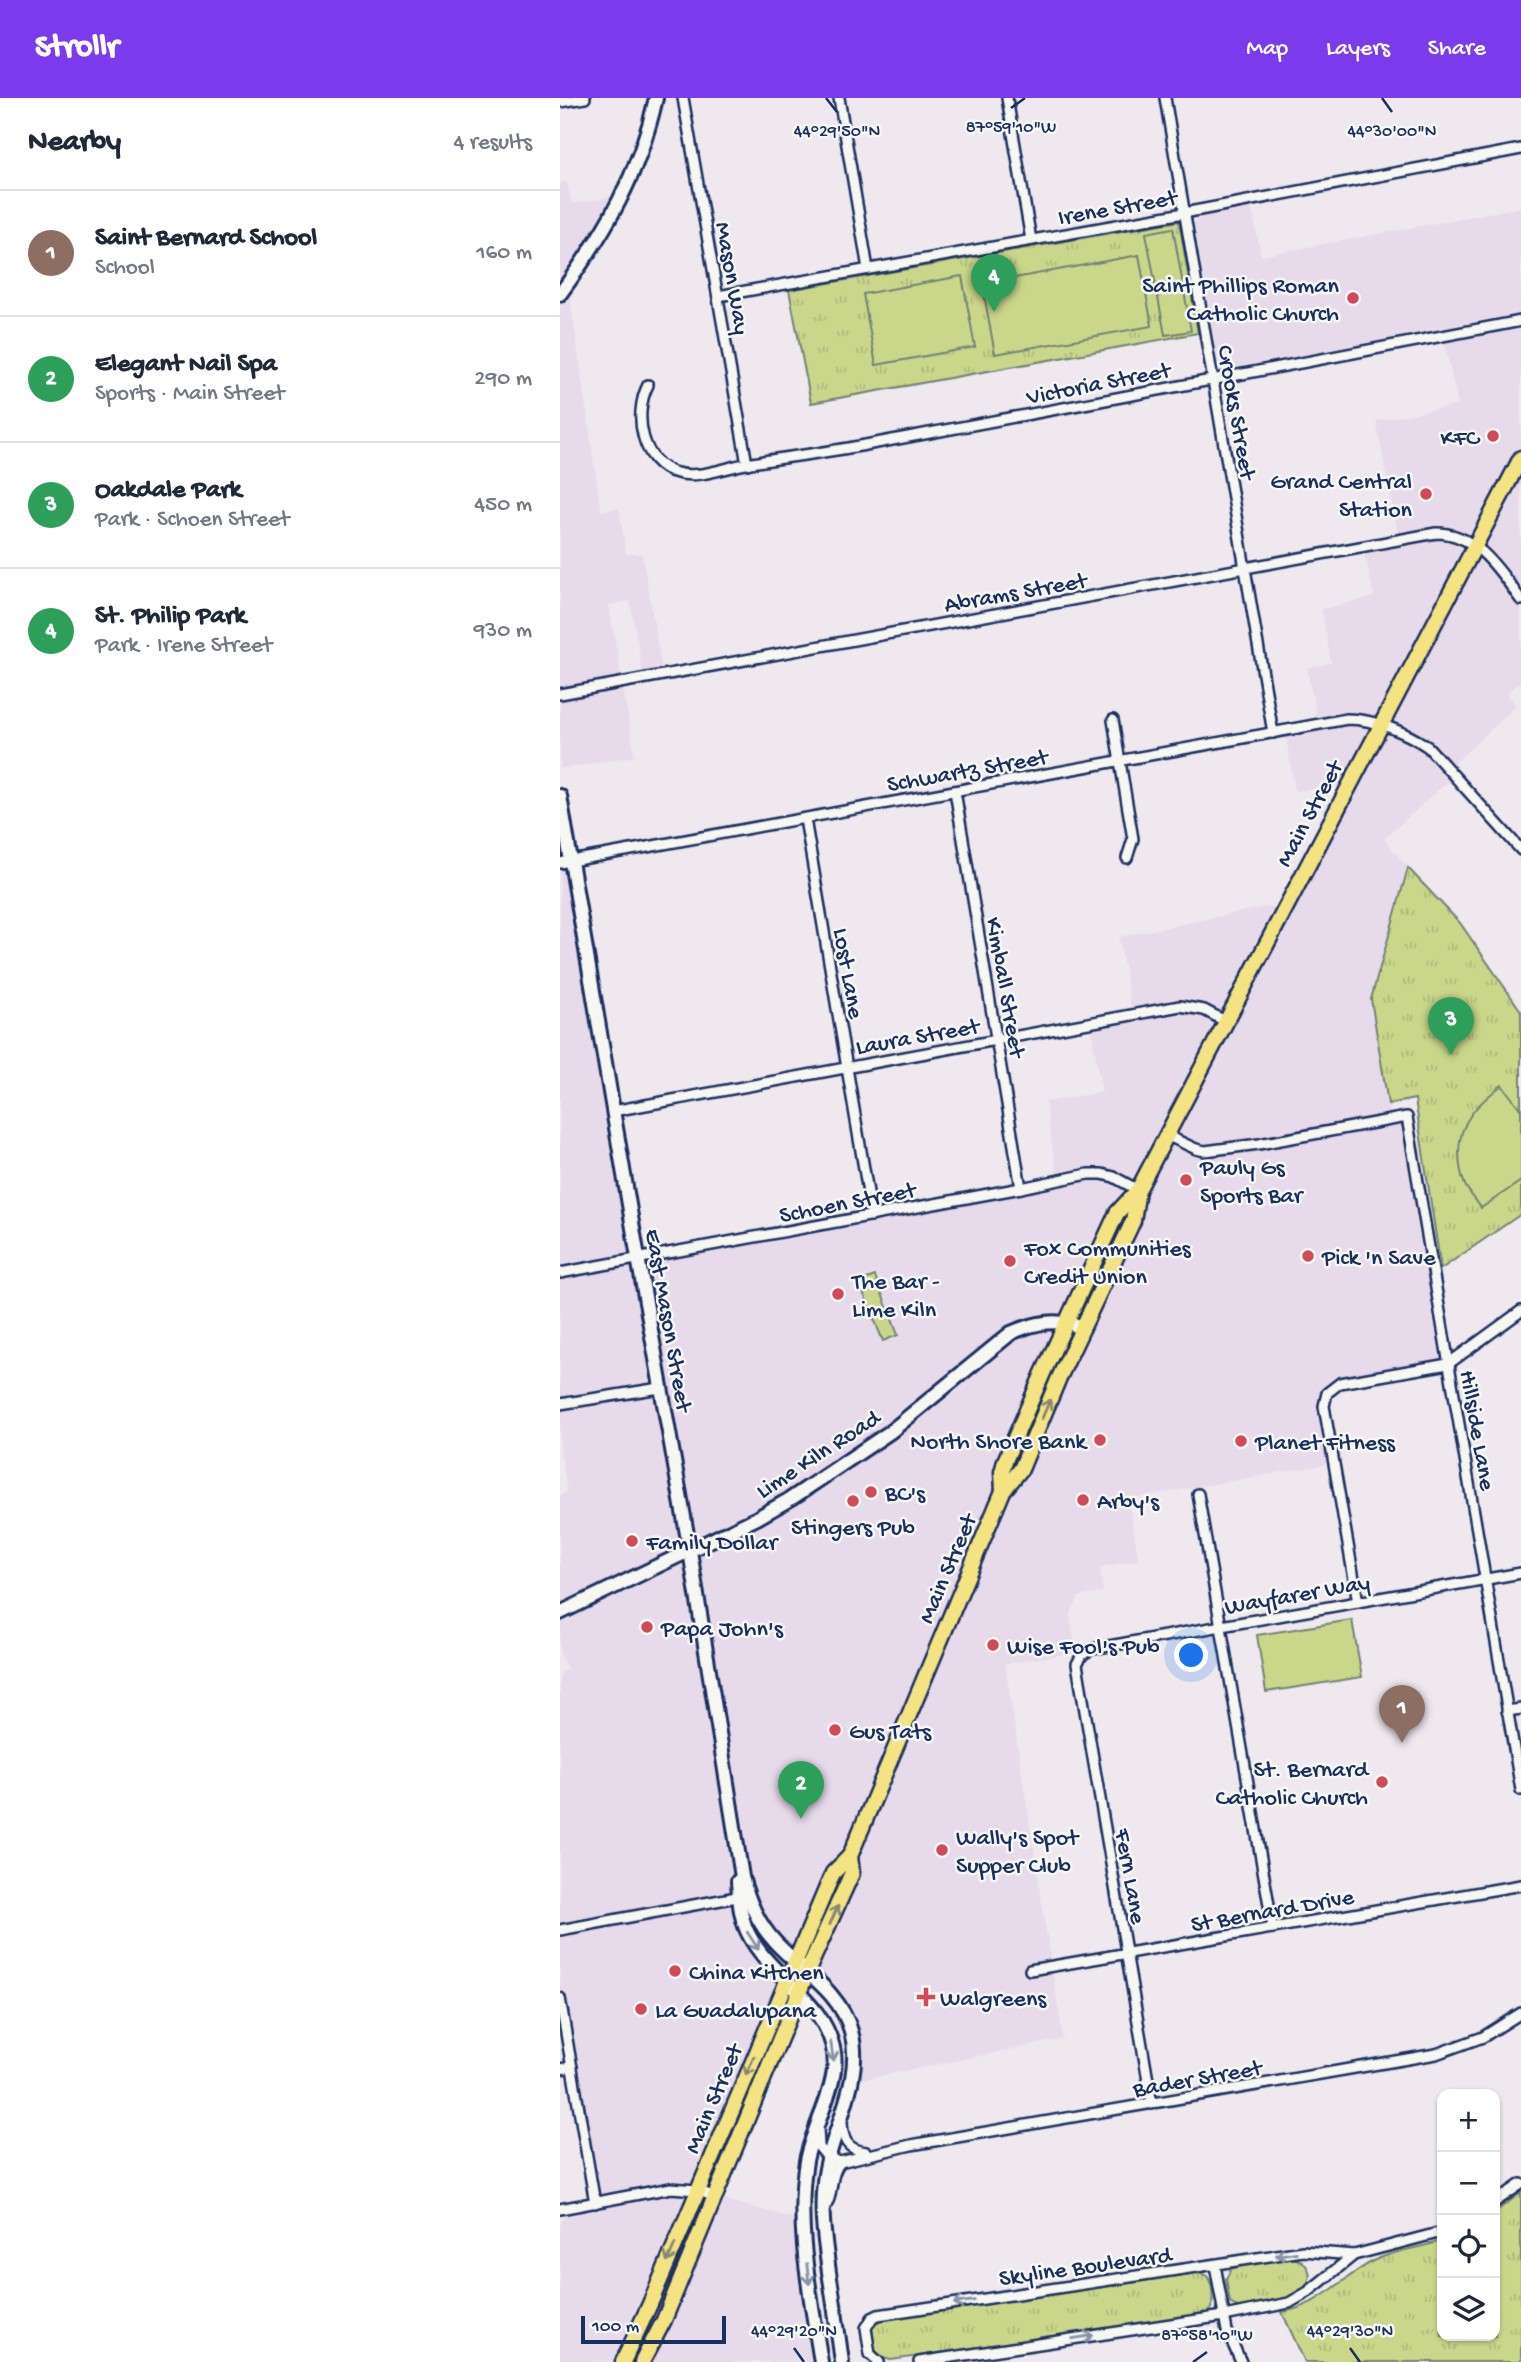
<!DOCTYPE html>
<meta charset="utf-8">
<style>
body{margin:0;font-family:"Gochi Hand",sans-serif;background:#f2f2f3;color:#1f2937}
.controls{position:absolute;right:21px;bottom:21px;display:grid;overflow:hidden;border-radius:14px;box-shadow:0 2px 5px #0004}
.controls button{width:63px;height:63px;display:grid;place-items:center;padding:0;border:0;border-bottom:2px solid #e0e1e3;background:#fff;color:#1f2937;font:35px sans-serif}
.scale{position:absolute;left:21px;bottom:18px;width:145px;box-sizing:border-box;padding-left:7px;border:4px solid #1b2f5e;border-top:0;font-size:19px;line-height:24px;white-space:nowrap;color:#1b2f5e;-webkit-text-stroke:5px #f6f6f2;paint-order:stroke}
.you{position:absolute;left:632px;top:1558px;width:24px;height:24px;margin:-18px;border:5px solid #fff;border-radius:50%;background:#1a73e8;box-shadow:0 0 0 10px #1a73e833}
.badge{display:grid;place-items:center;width:46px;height:46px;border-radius:50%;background:#7c3aed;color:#fff;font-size:23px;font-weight:700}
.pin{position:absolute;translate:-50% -58px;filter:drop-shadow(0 2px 4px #0008)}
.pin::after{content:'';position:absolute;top:37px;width:24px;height:21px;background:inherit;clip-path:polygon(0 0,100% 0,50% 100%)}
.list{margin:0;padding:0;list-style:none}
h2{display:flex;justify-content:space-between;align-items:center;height:91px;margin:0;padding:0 28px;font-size:30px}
h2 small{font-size:23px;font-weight:400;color:#747a83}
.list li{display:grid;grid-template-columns:46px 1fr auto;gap:21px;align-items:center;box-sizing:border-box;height:126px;padding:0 28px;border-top:2px solid #e0e1e3}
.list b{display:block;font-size:26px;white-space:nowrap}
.list p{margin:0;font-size:23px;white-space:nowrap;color:#747a83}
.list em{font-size:23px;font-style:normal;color:#747a83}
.icon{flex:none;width:38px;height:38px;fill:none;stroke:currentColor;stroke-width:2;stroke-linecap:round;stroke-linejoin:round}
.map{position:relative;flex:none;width:961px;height:2264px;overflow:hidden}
header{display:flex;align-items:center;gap:42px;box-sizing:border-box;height:98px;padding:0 35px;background:#7c3aed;color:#fff}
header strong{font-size:33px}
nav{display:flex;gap:38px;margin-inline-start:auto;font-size:24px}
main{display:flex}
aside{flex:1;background:#fff}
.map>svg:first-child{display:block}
</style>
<header>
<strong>Strollr</strong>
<nav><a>Map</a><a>Layers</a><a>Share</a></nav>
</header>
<main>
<aside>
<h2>Nearby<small>4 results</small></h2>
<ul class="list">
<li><span class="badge" style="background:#8d6e63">1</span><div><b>Saint Bernard School</b><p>School</p></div><em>160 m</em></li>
<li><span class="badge" style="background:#2e9e5b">2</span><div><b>Elegant Nail Spa</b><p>Sports · Main Street</p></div><em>290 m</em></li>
<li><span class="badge" style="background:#2e9e5b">3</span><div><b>Oakdale Park</b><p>Park · Schoen Street</p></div><em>450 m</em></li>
<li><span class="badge" style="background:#2e9e5b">4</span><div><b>St. Philip Park</b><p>Park · Irene Street</p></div><em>930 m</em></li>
</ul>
</aside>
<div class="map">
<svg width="961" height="2264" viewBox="0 0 961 2264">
<defs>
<pattern id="grass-tufts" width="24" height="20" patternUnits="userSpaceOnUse" patternTransform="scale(1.75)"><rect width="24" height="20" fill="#cad78b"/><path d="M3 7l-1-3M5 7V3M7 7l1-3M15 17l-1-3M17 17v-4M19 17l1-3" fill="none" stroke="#adb97a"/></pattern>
</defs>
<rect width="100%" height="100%" fill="#efe9ef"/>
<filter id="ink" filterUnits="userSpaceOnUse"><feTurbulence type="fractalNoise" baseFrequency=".0143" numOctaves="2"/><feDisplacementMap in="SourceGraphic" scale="14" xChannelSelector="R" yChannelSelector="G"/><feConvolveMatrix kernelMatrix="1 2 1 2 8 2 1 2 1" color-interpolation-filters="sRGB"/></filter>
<g filter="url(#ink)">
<g fill="#e7daeb">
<polygon points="7,84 12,106 64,96 8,185 41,413 59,410 66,456 82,456 103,577 84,581 70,503 49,507 75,658 0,671 0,85"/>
<polygon points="691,107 701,158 961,109 961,215 668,271 661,270 658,265 634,126 642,117"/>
<polygon points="961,223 961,584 947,595 956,608 888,671 894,678 824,741 848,770 811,901 831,1021 847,1019 888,1266 780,1285 765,1298 774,1365 568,1401 579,1462 540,1469 543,1494 519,1499 510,1517 515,1549 522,1557 512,1555 445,1566 503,1941 291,1984 288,1925 235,1862 63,2264 0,2264 0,2128 10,2109 34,2105 0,1900 0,1576 7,1571 0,1556 0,1398 7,1394 0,1351 0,699 78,1161 498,1082 485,1004 542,994 530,925 572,917 559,839 710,808 722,813 788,687 735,693 725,633 758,626 747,570 771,565 762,511 814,499 803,448 839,441 816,323 898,307 883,238"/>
<polygon points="155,2099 243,2123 261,2264 82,2264"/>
</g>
<g fill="url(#grass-tufts)" stroke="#728374" stroke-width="2">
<polygon points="619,123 638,235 251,305 229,192"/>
<polygon points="848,770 900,825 961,913 961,1116 881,1171 855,1001 828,1006 811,901"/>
<path d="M961,2095V2264H745L722,2214C758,2209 782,2180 813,2163C835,2152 859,2150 882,2143V2238H935V2114Z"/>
<path d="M732,2160L742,2163C776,2195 686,2220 670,2205L666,2181L671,2171L685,2167Z"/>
<path d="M637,2175L646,2177C653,2184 653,2200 652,2210L645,2216L331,2262L319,2259C312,2252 308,2236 312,2226L319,2222Z"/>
</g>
<g fill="#cad78b" stroke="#728374" stroke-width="2">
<polygon points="613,130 631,233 605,237 586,135"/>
<polygon points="579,157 592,228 435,256 422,186"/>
<polygon points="402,178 415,249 316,267 303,196"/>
<path d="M942,987L961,1012V1083L921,1110C916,1102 909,1095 905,1087C901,1077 899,1064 899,1054C899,1022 919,1005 942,987Z"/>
<polygon points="315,1178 338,1237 323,1243 299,1184"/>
<polygon points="792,1522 802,1579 706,1594 697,1537"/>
</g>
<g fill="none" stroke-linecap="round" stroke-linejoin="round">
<g stroke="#1b2f5e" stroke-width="14">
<g id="street">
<polyline points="123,0 187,366"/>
<polyline points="279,0 308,171"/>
<polyline points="447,0 471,142"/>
<polyline points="605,0 713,635"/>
<polyline points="0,4 25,0"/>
<polyline points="158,198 624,115 961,51"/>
<path d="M88,287C73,316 81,366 117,375C138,381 164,370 185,366C227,359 269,354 311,346C528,306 744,264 961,223"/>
<path d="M0,596L876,435C917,435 940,473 961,502"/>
<polyline points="553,622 573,741 567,760"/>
<polyline points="395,693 461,1090"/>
<polyline points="245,721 312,1118"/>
<path d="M0,765L787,621C814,621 846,634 868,649L961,752"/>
<polyline points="53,1013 620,908 644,912 665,923"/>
<polyline points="606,1037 636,1051 645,1053 699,1046 847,1019 961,1692"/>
<polyline points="0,1175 461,1090 528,1076 542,1076 554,1079 578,1092"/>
<polyline points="0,1306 100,1290"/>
<polyline points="638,1396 713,1830"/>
<polyline points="798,1504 764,1308 767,1295 780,1285 888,1266 961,1213"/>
<polyline points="947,1613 961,1611"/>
<polyline points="0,1832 182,1798"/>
<polyline points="470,1872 961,1787"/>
<polyline points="0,1900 35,2105"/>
<polyline points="0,1971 12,1969"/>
<polyline points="592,2006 517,1566 522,1557 532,1551 961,1475"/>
<path d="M282,2024C283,2042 286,2051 306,2054"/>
<polyline points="258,2029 259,2049 268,2060 280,2064 351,2047 876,1956 923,1939 961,1915"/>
<polyline points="935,2104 961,2086"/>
<polyline points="0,2111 111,2090 137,2092 155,2099"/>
<path d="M263,2113C275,2096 268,2080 280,2064"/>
<polyline points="655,2167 667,2233 681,2264"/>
<polyline points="319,2264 310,2256 306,2230 312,2220 318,2217 743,2153 794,2157 882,2134"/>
<polyline points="359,2264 664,2218 729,2205 748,2194 794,2157"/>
</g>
</g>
<g stroke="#1b2f5e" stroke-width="18">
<g id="secondary">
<path d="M0,196C46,133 79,77 96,0"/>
<path d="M0,698L76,1148L130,1453L182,1779C189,1804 198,1826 216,1845C242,1873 280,1893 291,1933C305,1984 269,2034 264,2084C260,2114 265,2144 269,2174C274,2204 278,2234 282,2264"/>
<path d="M0,1515L197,1420L232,1400L330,1334L451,1235C476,1224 498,1220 523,1230"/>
<path d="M178,1783C179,1801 180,1819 188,1835C210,1880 266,1902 274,1955C279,1986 252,2030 246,2063C235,2129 251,2199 261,2264"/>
</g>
</g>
<g stroke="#1b2f5e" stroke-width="19">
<g id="primary">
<polyline points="443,1393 442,1374 445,1363 483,1275 557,1115 578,1092 961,360"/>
<polyline points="63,2264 90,2206 273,1775 290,1758 443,1393 461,1371 498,1282 573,1123 578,1092"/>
<polyline points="82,2264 104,2222 252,1863 292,1775 290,1758"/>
</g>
</g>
<use href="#street" stroke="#f6f6f2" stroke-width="9"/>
<use href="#secondary" stroke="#f6f6f2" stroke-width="12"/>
<use href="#primary" stroke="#f4e382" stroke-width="14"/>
</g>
<defs><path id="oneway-shaft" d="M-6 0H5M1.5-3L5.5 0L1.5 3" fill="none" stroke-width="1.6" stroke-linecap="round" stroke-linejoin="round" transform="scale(1.75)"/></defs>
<g stroke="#888970">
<use href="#oneway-shaft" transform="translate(486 1311) rotate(-67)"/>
<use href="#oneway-shaft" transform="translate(274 1817) rotate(-66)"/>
<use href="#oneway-shaft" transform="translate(190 1968) rotate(113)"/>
<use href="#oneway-shaft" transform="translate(111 2155) rotate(113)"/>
</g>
<g stroke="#8892a8">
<use href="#oneway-shaft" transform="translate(193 1843) rotate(57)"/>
<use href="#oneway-shaft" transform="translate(272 1953) rotate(82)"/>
<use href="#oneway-shaft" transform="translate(726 2156) rotate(171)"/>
<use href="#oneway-shaft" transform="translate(248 2176) rotate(83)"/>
<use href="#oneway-shaft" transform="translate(404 2204) rotate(172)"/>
<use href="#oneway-shaft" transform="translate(523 2239) rotate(-9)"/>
</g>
</g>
<path fill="none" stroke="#1b2f5e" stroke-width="2.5" d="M266,0L277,14M822,0L832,14M451,10L465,0M234,2250L244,2264M790,2250L800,2264M633,2264L647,2254"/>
<g fill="#d1495b" stroke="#f6f6f2" stroke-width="2.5">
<circle cx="793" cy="200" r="7"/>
<circle cx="933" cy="338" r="7"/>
<circle cx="866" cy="396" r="7"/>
<circle cx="626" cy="1082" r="7"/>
<circle cx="748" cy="1158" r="7"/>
<circle cx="450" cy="1163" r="7"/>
<circle cx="278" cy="1196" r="7"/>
<circle cx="540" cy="1342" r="7"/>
<circle cx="681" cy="1343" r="7"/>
<circle cx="311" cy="1394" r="7"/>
<circle cx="523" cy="1402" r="7"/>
<circle cx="293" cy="1403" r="7"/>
<circle cx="72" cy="1443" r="7"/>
<circle cx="87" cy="1529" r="7"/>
<circle cx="433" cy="1547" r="7"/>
<circle cx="275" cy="1632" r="7"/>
<circle cx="822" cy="1684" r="7"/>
<circle cx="382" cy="1752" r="7"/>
<circle cx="115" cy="1873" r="7"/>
<path d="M362.5 1888.5h7v7h7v7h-7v7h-7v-7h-7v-7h7z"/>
<circle cx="81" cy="1911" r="7"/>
</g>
<g text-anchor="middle" stroke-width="5" stroke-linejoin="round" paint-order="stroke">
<g font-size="24" fill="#1b2f5e" stroke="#f6f6f2">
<text transform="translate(557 108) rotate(-10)" y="8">Irene Street</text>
<text transform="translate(174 180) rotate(80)" y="8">Mason Way</text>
<text transform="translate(538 284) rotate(-11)" y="8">Victoria Street</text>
<text transform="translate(678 314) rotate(80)" y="8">Crooks Street</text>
<text transform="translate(455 493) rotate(-10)" y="8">Abrams Street</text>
<text transform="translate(407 671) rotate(-10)" y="8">Schwartz Street</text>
<text transform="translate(748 715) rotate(-62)" y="8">Main Street</text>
<text transform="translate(290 875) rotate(80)" y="8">Lost Lane</text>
<text transform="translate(447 889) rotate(80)" y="8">Kimball Street</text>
<text transform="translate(357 937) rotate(-10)" y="8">Laura Street</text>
<text transform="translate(287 1103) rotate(-11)" y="8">Schoen Street</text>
<text transform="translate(110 1222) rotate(80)" y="8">East Mason Street</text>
<text transform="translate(919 1332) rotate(80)" y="8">Hillside Lane</text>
<text transform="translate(257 1355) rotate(-33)" y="8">Lime Kiln Road</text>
<text transform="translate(386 1470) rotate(-67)" y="8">Main Street</text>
<text transform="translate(737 1495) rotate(-10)" y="8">Wayfarer Way</text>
<text transform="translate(572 1778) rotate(80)" y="8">Fern Lane</text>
<text transform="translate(712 1811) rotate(-10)" y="8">St Bernard Drive</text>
<text transform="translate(637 1979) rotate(-10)" y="8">Bader Street</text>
<text transform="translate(152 2000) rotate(-67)" y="8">Main Street</text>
<text transform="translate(525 2167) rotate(-8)" y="8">Skyline Boulevard</text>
</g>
<g font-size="24" fill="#1b2f5e" stroke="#f6f6f2" text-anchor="start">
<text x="779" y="194" text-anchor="end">Saint Phillips Roman<tspan x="779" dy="28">Catholic Church</tspan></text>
<text x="919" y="346" text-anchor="end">KFC</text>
<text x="852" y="390" text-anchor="end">Grand Central<tspan x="852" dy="28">Station</tspan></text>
<text x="640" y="1076">Pauly Gs<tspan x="640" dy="28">Sports Bar</tspan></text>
<text x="464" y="1157">Fox Communities<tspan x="464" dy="28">Credit Union</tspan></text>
<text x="762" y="1166">Pick 'n Save</text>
<text x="292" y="1190">The Bar -<tspan x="292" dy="28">Lime Kiln</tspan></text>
<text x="526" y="1350" text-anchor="end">North Shore Bank</text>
<text x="695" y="1351">Planet Fitness</text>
<text x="325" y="1402">BC's</text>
<text x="537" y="1410">Arby's</text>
<text x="293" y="1436" text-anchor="middle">Stingers Pub</text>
<text x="86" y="1451">Family Dollar</text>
<text x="101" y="1537">Papa John's</text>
<text x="447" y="1555">Wise Fool's Pub</text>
<text x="289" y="1640">Gus Tats</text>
<text x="808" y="1678" text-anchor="end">St. Bernard<tspan x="808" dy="28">Catholic Church</tspan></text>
<text x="396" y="1746">Wally's Spot<tspan x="396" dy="28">Supper Club</tspan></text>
<text x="129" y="1881">China Kitchen</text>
<text x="380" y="1907">Walgreens</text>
<text x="95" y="1919">La Guadalupana</text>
</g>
</g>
<g font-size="18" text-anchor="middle" fill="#1b2f5e" stroke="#f6f6f2" stroke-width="5" stroke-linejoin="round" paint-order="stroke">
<text x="451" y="34">87°59'10"W</text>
<text x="277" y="38">44°29'50"N</text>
<text x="832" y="38">44°30'00"N</text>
<text x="234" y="2238">44°29'20"N</text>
<text x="790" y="2238">44°29'30"N</text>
<text x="647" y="2242">87°58'10"W</text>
</g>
</svg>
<div class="controls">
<button>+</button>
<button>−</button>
<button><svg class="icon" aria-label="locate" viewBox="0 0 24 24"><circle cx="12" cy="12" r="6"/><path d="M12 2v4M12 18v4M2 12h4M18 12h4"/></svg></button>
<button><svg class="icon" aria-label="layers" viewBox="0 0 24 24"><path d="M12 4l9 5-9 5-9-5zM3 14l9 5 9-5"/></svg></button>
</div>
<div class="scale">100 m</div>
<div class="you"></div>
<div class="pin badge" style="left:842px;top:1645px;background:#8d6e63">1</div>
<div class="pin badge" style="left:241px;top:1721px;background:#2e9e5b">2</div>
<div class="pin badge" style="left:891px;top:957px;background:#2e9e5b">3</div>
<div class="pin badge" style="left:434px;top:214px;background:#2e9e5b">4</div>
</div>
</main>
